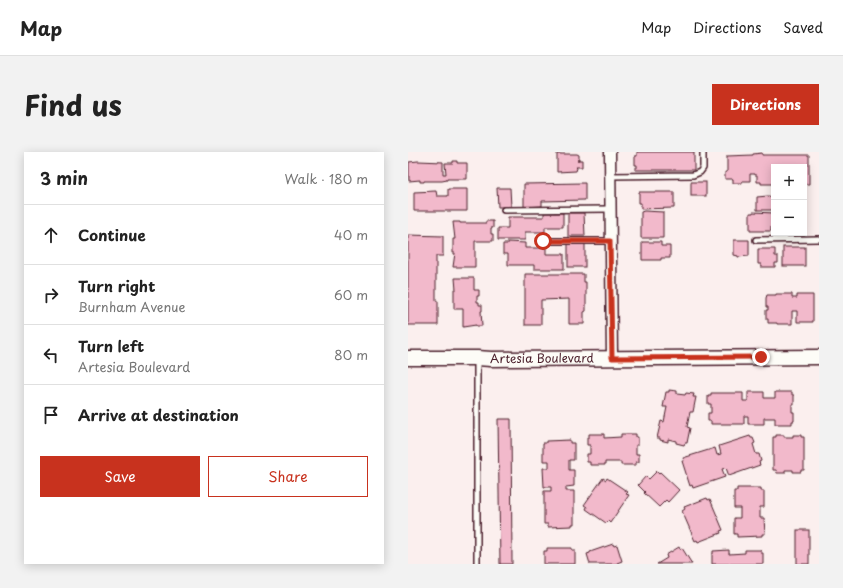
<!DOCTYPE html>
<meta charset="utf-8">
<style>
body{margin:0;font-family:"Playpen Sans",sans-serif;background:#f2f2f2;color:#222}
.controls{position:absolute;right:12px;top:12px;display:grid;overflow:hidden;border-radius:0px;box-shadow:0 2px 10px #0003}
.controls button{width:36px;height:36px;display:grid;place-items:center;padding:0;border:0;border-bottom:1px solid #e0e0e0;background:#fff;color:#222;font:20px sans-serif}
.stop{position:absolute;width:12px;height:12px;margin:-9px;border:3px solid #c8321e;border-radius:50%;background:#fff}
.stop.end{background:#c8321e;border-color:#fff;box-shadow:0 1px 4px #0008}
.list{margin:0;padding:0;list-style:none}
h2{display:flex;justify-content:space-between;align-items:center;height:52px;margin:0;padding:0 16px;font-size:17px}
h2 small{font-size:13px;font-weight:400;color:#767676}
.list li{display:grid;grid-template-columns:26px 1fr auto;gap:12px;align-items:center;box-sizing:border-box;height:60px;padding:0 16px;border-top:1px solid #e0e0e0}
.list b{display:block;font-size:15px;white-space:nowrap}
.list p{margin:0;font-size:13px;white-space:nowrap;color:#767676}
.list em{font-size:13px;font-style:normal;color:#767676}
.actions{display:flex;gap:8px;padding:12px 16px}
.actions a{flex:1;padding:9px 0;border:1px solid #c8321e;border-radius:0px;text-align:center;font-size:14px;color:#c8321e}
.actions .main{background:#c8321e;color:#fff}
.icon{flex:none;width:22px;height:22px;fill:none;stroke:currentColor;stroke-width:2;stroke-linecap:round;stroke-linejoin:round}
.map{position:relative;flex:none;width:411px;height:412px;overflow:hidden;border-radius:0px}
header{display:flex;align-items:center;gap:24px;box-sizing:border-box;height:56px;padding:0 20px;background:#fff;border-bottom:1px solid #e0e0e0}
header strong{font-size:19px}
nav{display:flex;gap:22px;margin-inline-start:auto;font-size:14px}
.intro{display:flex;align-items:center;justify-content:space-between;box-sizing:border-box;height:96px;padding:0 24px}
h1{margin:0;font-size:28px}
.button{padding:10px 18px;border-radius:0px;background:#c8321e;color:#fff;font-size:14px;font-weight:700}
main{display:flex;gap:24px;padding:0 24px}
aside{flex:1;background:#fff;border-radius:0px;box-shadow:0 2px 10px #0003}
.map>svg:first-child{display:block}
</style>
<header>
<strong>Map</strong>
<nav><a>Map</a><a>Directions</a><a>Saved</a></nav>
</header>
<div class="intro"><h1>Find us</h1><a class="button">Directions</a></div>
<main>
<aside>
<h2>3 min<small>Walk · 180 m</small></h2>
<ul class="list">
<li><svg class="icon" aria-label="ahead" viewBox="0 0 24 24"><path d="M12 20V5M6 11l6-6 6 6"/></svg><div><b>Continue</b></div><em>40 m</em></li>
<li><svg class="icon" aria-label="right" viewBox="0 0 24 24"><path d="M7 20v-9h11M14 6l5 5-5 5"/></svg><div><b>Turn right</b><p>Burnham Avenue</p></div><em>60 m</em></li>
<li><svg class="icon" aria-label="left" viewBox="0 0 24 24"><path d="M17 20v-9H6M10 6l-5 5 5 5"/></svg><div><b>Turn left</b><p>Artesia Boulevard</p></div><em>80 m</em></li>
<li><svg class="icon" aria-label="arrive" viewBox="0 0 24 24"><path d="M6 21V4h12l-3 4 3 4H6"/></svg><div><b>Arrive at destination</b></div></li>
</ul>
<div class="actions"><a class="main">Save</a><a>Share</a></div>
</aside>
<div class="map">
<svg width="411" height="412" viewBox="0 0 411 412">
<rect width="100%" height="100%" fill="#fbefee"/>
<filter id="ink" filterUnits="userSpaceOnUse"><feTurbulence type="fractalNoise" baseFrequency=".025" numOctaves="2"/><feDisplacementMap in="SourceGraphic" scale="8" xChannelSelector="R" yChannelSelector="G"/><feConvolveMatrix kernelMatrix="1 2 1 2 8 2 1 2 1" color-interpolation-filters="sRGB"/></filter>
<g filter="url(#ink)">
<g fill="#f2b9cb" stroke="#4a1f2b">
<polygon points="229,0 286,0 286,18 227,18 227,16 229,16 229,13 227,13 227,4 229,4"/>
<polygon points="354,1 354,3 401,3 401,32 396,32 396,15 366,15 366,32 353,32 353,30 349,30 349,23 347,23 347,22 342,22 342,29 334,29 334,31 325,31 325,27 317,27 317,20 319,20 319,4 345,3 345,2"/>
<polygon points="149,2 169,2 171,3 171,8 169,8 174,8 174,15 168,15 169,16 168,19 149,20"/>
<polygon points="10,9 35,10 35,22 38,22 37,11 45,11 45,9 49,9 49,11 59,11 59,27 39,27 39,28 34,29 16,29 16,30 12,30 12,28 1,29 1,10"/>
<rect x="283" y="30" width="15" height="14"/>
<polygon points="177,31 177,48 134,49 134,54 116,55 116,32"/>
<polygon points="89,36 102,36 103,55 90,55"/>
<polygon points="40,37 59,37 59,59 6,59 6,40 28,39 29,44 40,44"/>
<polygon points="231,40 266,40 266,56 233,57 233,51 231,51"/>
<polygon points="360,44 366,45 366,58 349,58 349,45"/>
<polygon points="236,59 255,60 255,86 233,86 233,60"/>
<polygon points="345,60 366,61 366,75 363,75 363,79 342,79 342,61 345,61"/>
<polygon points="136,61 155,61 155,75 137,75 137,80 117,80 117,88 90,88 90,76 100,76 100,65 136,65"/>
<polygon points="160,61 176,61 177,84 160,84"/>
<polygon points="78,69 85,69 85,76 83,76 83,82 85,82 85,89 67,89 67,115 45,115 47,101 45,101 45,87 47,87 45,70 52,70 52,71 78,71"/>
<polygon points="0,83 35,84 35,104 28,104 28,149 30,149 30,173 0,173"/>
<polygon points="326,88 341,88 341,104 330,105 330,104 326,103"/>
<polygon points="100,90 117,91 117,96 138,96 138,102 156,102 156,117 126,117 126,113 100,113 100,102 95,102 95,92 100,92"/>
<polygon points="234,90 253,90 253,94 262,94 262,106 253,106 253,108 234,108"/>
<rect x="160" y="92" width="17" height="23"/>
<rect x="375" y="95" width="22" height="19"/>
<polygon points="350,97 367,97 367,104 370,104 370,111 367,111 367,115 353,115 353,112 350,112"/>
<polygon points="117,122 176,122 176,130 178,130 178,159 176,160 176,172 161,172 161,147 133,148 133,173 117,173"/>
<polygon points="47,126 66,126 66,138 71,138 71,144 69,144 69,150 71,150 71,153 74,153 74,159 73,159 74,174 68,174 68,173 55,175 55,157 46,157 46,138 48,138"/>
<polygon points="368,142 384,142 384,146 389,146 389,143 405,143 405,170 389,170 389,159 384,159 384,172 369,172 369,171 360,171 360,167 358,167 358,158 360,158 360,155 358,155 358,146 359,143 368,143"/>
<polygon points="261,238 269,239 269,242 277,243 278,241 286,242 285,245 288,245 285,260 282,260 279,275 282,276 279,291 277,291 276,293 268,291 268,289 260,287 260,290 252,288 252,286 249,286 253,269 256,270 259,255 255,255 258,240 261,240"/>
<polygon points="340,240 356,240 356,246 367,246 367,240 384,240 384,243 386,243 386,252 384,252 384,260 386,260 386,269 384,269 384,272 367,272 367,266 356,266 356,272 340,272 340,264 336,264 336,272 303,272 303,269 300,269 300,261 303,261 303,252 300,252 300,244 303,244 303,241 335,241 335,249 340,249"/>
<polygon points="90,267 103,267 104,412 92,412"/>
<polygon points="181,282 196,282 196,286 213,285 213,282 228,282 228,285 230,285 230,293 228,293 228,302 231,302 231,310 228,310 228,313 213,313 213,310 197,310 197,313 182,313 182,310 179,310 179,302 182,302 182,293 179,293 179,285 181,285"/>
<polygon points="368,283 376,283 376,285 385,285 385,283 393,283 393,285 396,285 396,318 393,318 393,320 385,320 385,318 377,318 377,321 369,321 368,318 365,318 365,285 368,285"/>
<polygon points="342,284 343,286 345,286 347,291 345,292 348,302 351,302 353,309 351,310 352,313 321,324 318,316 314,317 317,325 285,336 284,333 282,334 274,309 276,309 275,306 307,296 309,303 313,302 311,294"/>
<polygon points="162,288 162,291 166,291 166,308 161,308 161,318 166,318 166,334 158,335 158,339 166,339 166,372 164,372 164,374 140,375 140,372 136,372 136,339 143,339 143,335 136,335 135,316 141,316 141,309 135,309 135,291 138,291 138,289"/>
<polygon points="249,319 251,321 252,320 271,338 260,350 258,348 251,355 236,341 237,340 230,333 238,324 241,327"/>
<polygon points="195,326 198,328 199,326 220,340 218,342 221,343 202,371 200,369 198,371 178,357 179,355 176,353"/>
<polygon points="329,336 353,336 353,339 356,339 356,355 352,355 352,366 356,366 357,382 354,382 354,384 329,385 329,382 326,382 326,366 332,366 332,356 326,356 326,339 329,339"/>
<polygon points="299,346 300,348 302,347 315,378 312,379 313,381 290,390 289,388 287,389 274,359 277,357 276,355"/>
<rect x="389" y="378" width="12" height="34"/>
<polygon points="205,392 206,394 209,393 214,409 209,411 209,412 182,412 179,402 182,401 182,400"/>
<polygon points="271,395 272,397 274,396 284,412 249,412 259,406 258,403"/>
<polygon points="139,396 164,396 164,398 167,398 167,412 136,412 136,399 139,399"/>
<polygon points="321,398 321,402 337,401 337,398 353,398 353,401 355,401 355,412 304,412 304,402 305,402 305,399"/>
</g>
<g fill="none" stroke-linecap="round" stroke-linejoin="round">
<g stroke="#4a1f2b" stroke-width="8">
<g id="lane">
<polyline points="202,24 285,23 292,20 295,16 295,0"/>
<polyline points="96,58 202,57"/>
<polyline points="348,88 411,87"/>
<polyline points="135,89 202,89"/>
<polyline points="69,207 69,412"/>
</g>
</g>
<g stroke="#4a1f2b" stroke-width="13">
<polyline id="street" points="202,0 204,206"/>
</g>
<g stroke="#4a1f2b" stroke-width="17">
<g id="secondary">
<path id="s1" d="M0,206H69L83,207L411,205"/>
</g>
</g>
<use href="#lane" stroke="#fdfcf7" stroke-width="5"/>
<use href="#street" stroke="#fdfcf7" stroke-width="10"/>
<use href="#secondary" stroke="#fdfcf7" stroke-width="14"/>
</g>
</g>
<g fill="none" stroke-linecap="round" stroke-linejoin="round" filter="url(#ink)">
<polyline stroke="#c8321e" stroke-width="5" points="135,89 202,89 204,206 353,205"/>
</g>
<g text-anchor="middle" stroke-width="4" stroke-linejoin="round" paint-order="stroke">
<g font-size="12" fill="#4a1f2b" stroke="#fdfcf7">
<text dy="4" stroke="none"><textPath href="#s1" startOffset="134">Artesia Boulevard</textPath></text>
</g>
</g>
</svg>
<div class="controls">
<button>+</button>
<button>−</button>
</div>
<div class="stop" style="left:135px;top:89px"></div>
<div class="stop end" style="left:353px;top:205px"></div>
</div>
</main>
